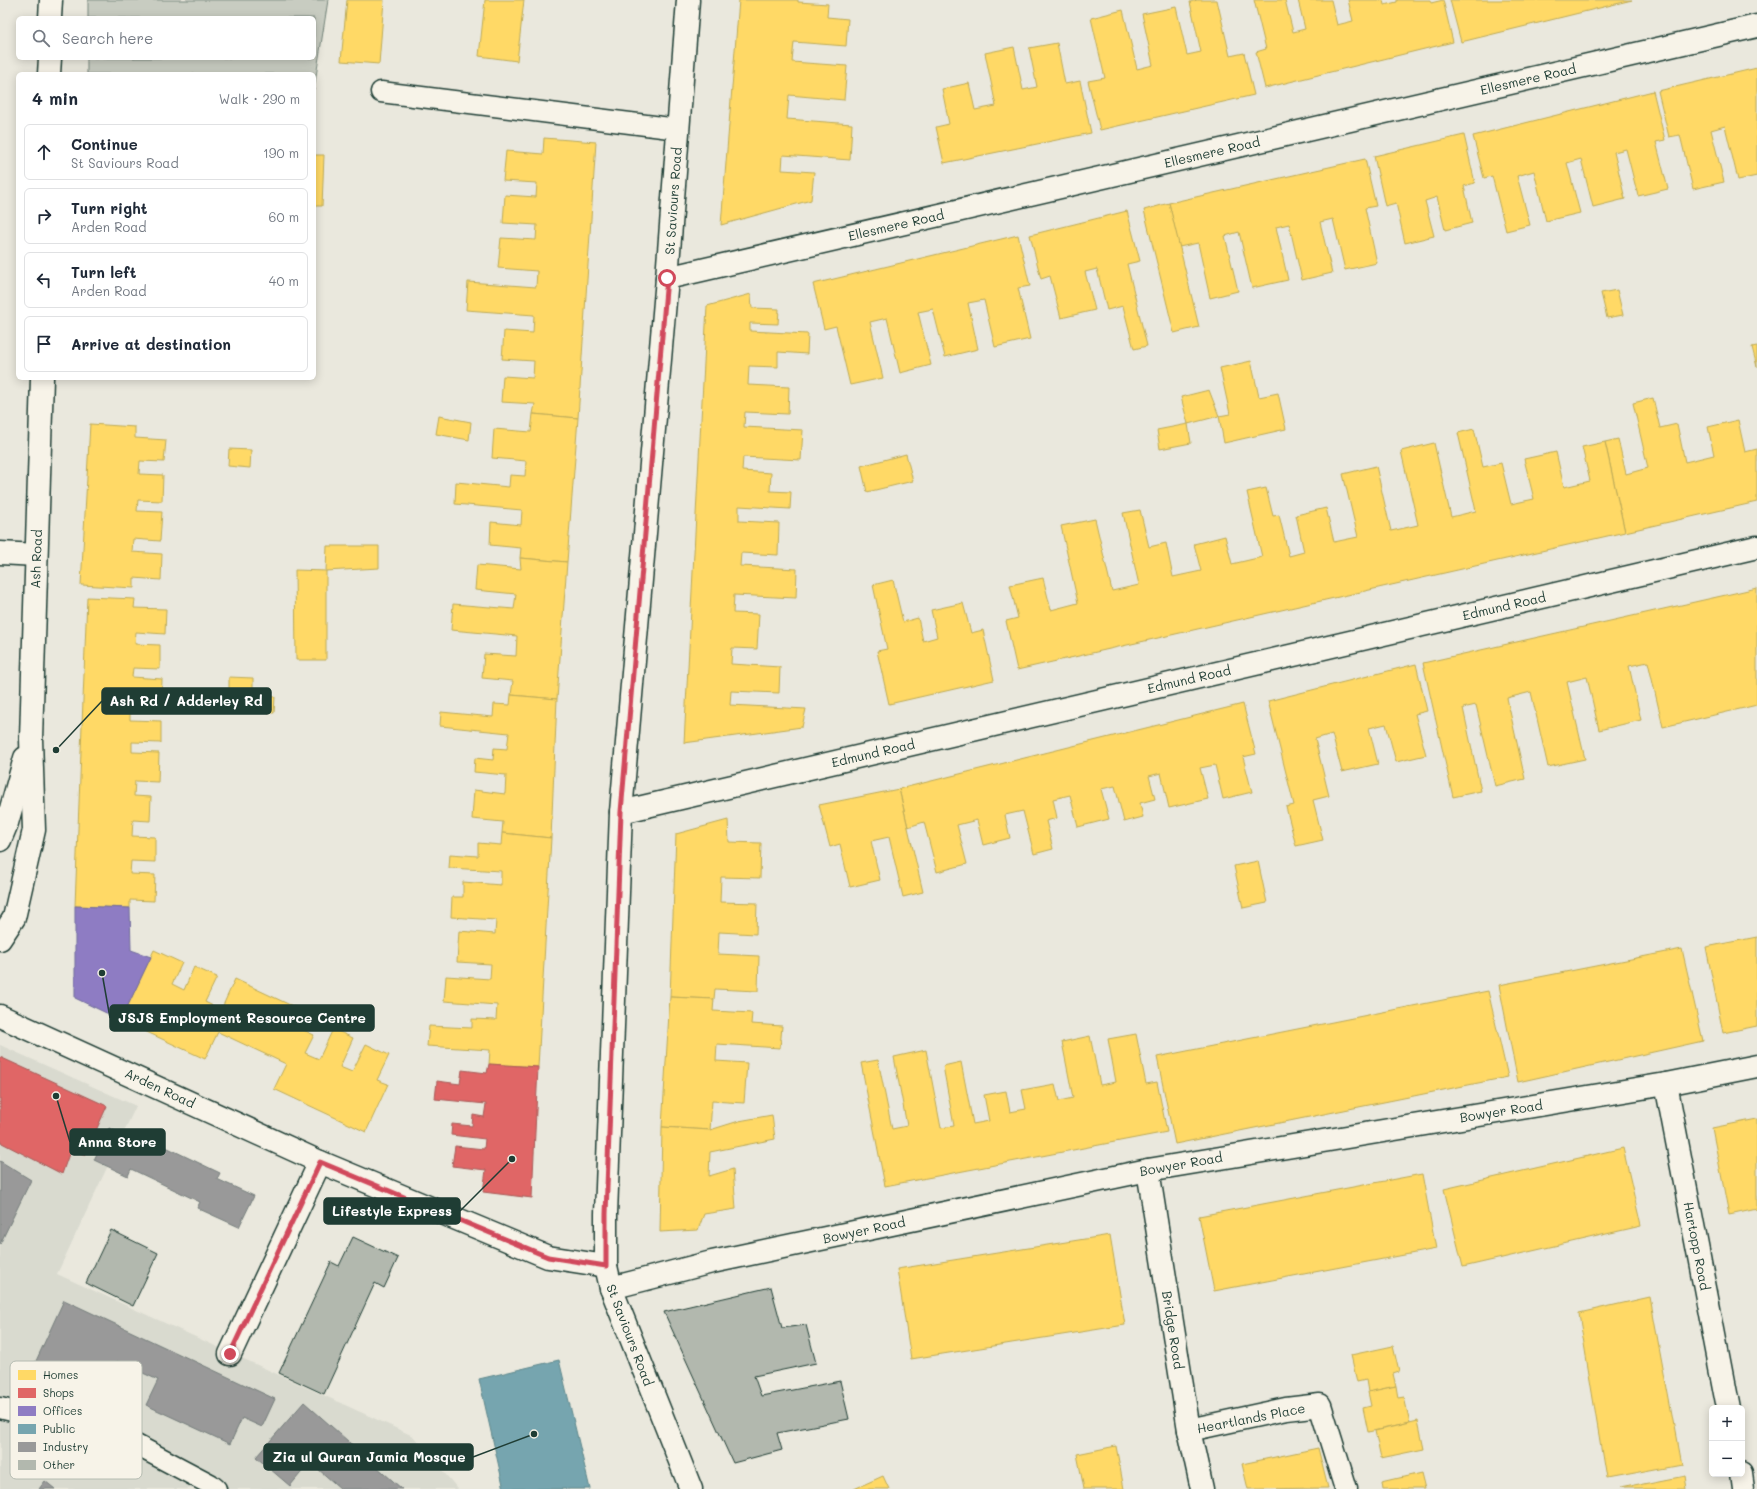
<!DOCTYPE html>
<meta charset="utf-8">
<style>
body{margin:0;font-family:Mali,sans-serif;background:#f6f6f7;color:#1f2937}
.controls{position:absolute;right:12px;bottom:12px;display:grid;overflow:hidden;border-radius:6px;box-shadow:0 2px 10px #0003}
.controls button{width:36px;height:36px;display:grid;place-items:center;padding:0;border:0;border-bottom:1px solid #e0e1e3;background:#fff;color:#1f2937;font:20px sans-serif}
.stop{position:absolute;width:12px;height:12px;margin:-9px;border:3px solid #d1495b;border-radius:50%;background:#fff}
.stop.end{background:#d1495b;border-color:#fff;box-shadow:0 1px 4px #0008}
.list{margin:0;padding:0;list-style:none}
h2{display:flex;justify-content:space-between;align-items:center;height:52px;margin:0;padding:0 16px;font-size:17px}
h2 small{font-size:13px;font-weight:400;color:#747a83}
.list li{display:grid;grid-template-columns:26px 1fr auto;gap:12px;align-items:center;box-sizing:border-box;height:56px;margin:0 8px 8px;padding:0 8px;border:1px solid #e0e1e3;border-radius:6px}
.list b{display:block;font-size:15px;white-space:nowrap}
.list p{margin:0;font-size:13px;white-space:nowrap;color:#747a83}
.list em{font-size:13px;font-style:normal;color:#747a83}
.icon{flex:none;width:22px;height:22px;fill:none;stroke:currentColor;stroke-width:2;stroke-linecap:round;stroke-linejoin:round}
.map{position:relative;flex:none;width:1757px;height:1489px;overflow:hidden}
.search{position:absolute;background:#fff;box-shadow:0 2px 10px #0003;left:16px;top:16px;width:300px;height:44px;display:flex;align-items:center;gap:10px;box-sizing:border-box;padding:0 14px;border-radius:6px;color:#747a83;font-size:15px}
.panel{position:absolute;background:#fff;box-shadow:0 2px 10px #0003;left:16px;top:72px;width:300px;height:308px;border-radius:6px}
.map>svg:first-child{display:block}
</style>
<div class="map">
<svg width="1757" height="1489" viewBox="0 0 1757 1489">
<rect width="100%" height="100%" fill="#eae8dd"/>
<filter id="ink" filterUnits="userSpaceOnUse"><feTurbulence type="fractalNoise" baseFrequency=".025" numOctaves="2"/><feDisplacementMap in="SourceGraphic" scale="8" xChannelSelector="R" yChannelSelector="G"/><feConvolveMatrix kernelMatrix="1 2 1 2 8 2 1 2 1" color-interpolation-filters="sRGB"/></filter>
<g filter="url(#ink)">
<polygon fill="#d9dacf" points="0,1045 136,1106 57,1274 413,1436 458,1489 0,1489"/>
<polygon fill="#c8ccc1" stroke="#74847a" points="88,0 328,0 314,89 314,74 87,74 87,58 314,58 314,18 88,18"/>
<g fill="#ffd966" stroke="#bcaa57">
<polygon points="347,0 384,0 379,64 341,61"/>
<polygon points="485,0 524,0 517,61 479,56"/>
<polygon points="739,0 798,0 798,2 828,4 827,17 848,19 846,46 794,42 792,62 847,66 844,100 789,95 787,119 852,124 850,160 783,155 782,170 814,172 811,200 721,225"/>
<polygon points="1197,0 1217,0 1230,56 1244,53 1254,95 1100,130 1088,81 1105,78 1091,18 1123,10 1137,69 1153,65 1142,14 1176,7 1187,55 1201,52 1190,2"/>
<polygon points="1254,0 1285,0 1293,32 1305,29 1298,0 1331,0 1337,25 1353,21 1348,0 1383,0 1384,5 1397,2 1397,0 1430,0 1431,3 1443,0 1453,42 1265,88 1256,52 1266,49"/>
<polygon points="1450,0 1632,0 1461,42"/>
<polygon points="1057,43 1065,84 1080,81 1091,133 944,163 936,127 949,124 942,89 969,83 975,110 996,106 985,53 1014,47 1023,90 1037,87 1029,48"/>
<polygon points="1757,68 1757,176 1738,180 1725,126 1711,130 1724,182 1693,189 1680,135 1669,137 1658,91"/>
<polygon points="1653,91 1665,140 1656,142 1668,189 1638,196 1626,149 1614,152 1625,199 1593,207 1581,159 1567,163 1580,213 1546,221 1534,171 1517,176 1530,225 1506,231 1492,176 1484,178 1473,136"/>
<polygon points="1464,135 1475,183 1464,186 1472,223 1445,230 1437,197 1425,201 1434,236 1405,243 1396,203 1385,206 1374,156"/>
<polygon points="544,138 596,142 578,418 533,414 535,404 501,402 503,376 533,378 534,361 502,359 504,331 533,333 534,315 466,310 468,282 536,287 537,271 498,268 501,238 536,240 537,225 503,223 505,195 536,197 537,183 503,181 506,151 543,154"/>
<polygon points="314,155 324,155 322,206 314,206"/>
<polygon points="1365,159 1376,206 1365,208 1377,263 1345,270 1333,219 1320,222 1332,273 1302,280 1289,224 1276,227 1288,280 1252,288 1239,232 1225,236 1238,291 1210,298 1198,243 1179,247 1169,203"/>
<polygon points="1169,203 1199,327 1174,333 1144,210"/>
<polygon points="1127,211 1140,261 1127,264 1147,346 1134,349 1123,306 1107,310 1097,269 1085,272 1095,310 1061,318 1050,276 1041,279 1030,235"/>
<polygon points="1018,235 1030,286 1018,288 1030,339 995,347 984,300 968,303 978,349 945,357 933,309 918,312 931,365 900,373 887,318 870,322 883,378 850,385 836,326 824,329 813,284"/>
<polygon points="1617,290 1623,315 1607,318 1601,293"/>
<polygon points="751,294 752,308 779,309 778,324 750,323 750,331 808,334 807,354 778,352 778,367 749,366 748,385 789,387 788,414 745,412 744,427 803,430 801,460 743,457 742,471 771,473 770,491 791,492 790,509 739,506 739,521 779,523 778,555 741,553 740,566 797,569 796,598 734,595 733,613 759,614 757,649 732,648 731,664 780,667 779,693 731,691 730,705 806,709 802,727 684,743 707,306"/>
<polygon points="1757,346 1757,367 1752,347"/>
<polygon points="1251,361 1259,397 1278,393 1286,429 1224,443 1219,416 1230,414 1220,368"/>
<polygon points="1209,390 1219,416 1188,424 1181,397"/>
<polygon points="1653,398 1660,428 1677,424 1685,462 1714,455 1708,427 1738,420 1745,452 1757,449 1757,502 1625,532 1605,442 1618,439 1626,474 1648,468 1633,403"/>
<polygon points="533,414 578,418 567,562 520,558 521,548 490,545 491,522 521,525 522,510 455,504 456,482 509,487 510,475 525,476 526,461 492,458 494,429 531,432"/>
<polygon points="439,416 471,422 469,440 436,434"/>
<polygon points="90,424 135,427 135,438 166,440 164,462 140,461 139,474 163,475 162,501 138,500 137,511 162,512 160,541 133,539 132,552 162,554 161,580 134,578 134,588 81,585"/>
<polygon points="1188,424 1191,443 1160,449 1157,430"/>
<polygon points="1474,429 1483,467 1501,463 1511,504 1534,499 1524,459 1556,452 1564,487 1590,481 1582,447 1605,442 1625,532 1017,670 1006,621 1018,618 1010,585 1043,578 1051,610 1078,603 1061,526 1095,519 1112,591 1139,585 1123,513 1140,510 1149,547 1166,543 1173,577 1201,571 1194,544 1225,536 1232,564 1262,557 1247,492 1266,488 1273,516 1279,515 1289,556 1304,552 1296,515 1326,508 1334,542 1358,537 1343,474 1376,466 1391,531 1418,525 1401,451 1434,443 1451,517 1476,511 1458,433"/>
<polygon points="229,449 251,450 250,468 228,466"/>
<polygon points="906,454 913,481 867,492 861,466"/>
<polygon points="327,546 379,546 379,568 326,571"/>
<polygon points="520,558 567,562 557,699 511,695 513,681 482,678 484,654 516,656 517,636 451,630 453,604 514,609 516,594 475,590 477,565 521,569"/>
<polygon points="295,570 326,571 326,660 296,660"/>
<polygon points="893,580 903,622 918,618 923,641 937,637 931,610 963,603 971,633 983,630 994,680 889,704 877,651 887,649 873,585"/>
<polygon points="1757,588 1757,705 1663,727 1648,662 1629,666 1641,720 1599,730 1587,677 1567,682 1585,759 1548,767 1531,692 1507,698 1525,779 1495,786 1476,705 1463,708 1481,791 1453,797 1423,663"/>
<polygon points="87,597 135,599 134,608 166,609 165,634 136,632 135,644 160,645 160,669 133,668 132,677 162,679 161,709 130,708 130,720 161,721 161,743 132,742 132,752 159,753 158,782 135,781 134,796 151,797 150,821 133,820 132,836 155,837 155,862 131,861 130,874 155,875 154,901 130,900 130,908 75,906"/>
<polygon points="1416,664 1427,711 1415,714 1426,755 1396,762 1386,724 1369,728 1378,764 1342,772 1332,734 1315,739 1329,796 1313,800 1323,840 1296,846 1286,807 1294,805 1268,701"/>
<polygon points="229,677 253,678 253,695 229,694"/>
<polygon points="253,695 275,697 274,713 253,712"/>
<polygon points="511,695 557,699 551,838 502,833 503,822 472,819 474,790 505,794 506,775 474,772 475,758 493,760 494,748 507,749 509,733 440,726 441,712 493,717 494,704 510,705"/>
<polygon points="1243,704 1256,754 1243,757 1252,792 1223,799 1215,765 1200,768 1208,799 1169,808 1161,773 1149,776 1155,799 1140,803 1143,817 1124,822 1115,786 1101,789 1109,819 1078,827 1070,795 1053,799 1057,818 1046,821 1053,849 1034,854 1023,811 1005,815 1010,838 983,845 977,820 957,825 967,864 937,872 924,822 908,827 899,789"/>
<polygon points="899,789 923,892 903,897 889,837 871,841 880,880 850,887 840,844 830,847 819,805"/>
<polygon points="728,820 729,842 761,843 760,878 721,877 720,902 757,903 756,934 719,932 718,954 759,956 758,991 715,989 714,999 670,997 676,834"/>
<polygon points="502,833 551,838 538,1067 489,1064 490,1050 427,1046 429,1026 472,1028 472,1019 496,1020 497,1005 444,1001 446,976 490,979 491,964 457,962 459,931 495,934 496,920 451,917 452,897 463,897 463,882 501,885 501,871 449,868 450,854 478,856 478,843 501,845"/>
<polygon points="1258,861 1267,903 1243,908 1234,866"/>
<polygon points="1757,937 1757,1026 1723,1033 1706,947"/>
<polygon points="1682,949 1703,1041 1518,1082 1499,985"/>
<polygon points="154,950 182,963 172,984 184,990 194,967 217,977 205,1002 221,1010 235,979 305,1012 297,1027 314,1035 305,1053 319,1059 333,1029 353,1038 340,1067 352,1072 366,1044 389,1055 377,1080 388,1084 366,1132 274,1089 286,1064 218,1032 205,1059 121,1020"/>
<polygon points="1488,991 1508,1077 1175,1144 1157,1057"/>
<polygon points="670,997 714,999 713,1011 752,1013 751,1024 782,1026 780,1048 717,1044 716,1061 747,1063 744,1103 712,1101 710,1130 662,1127"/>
<polygon points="1136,1034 1146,1084 1157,1082 1167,1132 885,1186 861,1063 878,1060 892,1129 907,1126 894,1057 926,1050 941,1128 954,1126 943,1066 961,1062 973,1124 989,1121 984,1095 1006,1091 1010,1112 1026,1109 1022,1090 1055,1084 1059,1101 1073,1098 1062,1042 1090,1036 1100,1085 1116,1082 1108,1039"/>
<polygon points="772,1115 775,1139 710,1152 709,1176 733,1169 736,1209 704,1214 698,1230 660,1232 662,1127 710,1130 739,1121"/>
<polygon points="1757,1119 1757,1209 1729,1215 1712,1128"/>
<polygon points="1623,1148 1641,1226 1463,1267 1444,1189"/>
<polygon points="1422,1174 1436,1249 1214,1291 1199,1216"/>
<polygon points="1110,1235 1125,1325 911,1359 897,1269"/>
<polygon points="1650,1297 1681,1464 1606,1478 1579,1313"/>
<polygon points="1393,1346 1399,1372 1393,1374 1396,1386 1368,1392 1366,1380 1357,1382 1351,1355"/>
<polygon points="1396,1386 1398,1398 1404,1397 1410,1423 1368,1432 1363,1408 1371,1406 1368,1392"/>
<polygon points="1418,1421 1424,1449 1381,1458 1375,1431"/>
<polygon points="1116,1446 1124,1489 1084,1489 1077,1454"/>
<polygon points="1318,1448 1328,1488 1248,1489 1242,1464"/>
<polygon points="1421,1473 1425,1489 1383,1489 1382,1482"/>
<polygon points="883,1476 889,1489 854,1489"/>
<polygon points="1685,1476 1687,1489 1619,1489"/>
</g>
<g fill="#e06666" stroke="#a65a57">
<polygon points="0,1057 107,1106 85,1155 71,1148 62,1174 0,1142"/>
<polygon points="489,1064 538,1067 532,1198 483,1192 486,1170 452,1166 455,1146 484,1149 485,1139 451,1135 452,1124 472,1126 473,1115 484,1117 486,1104 435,1099 437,1081 460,1084 462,1070 487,1073"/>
</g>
<polygon fill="#8e7cc3" stroke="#6d6998" points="75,906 130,908 131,950 151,957 121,1020 75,998"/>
<polygon fill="#76a5af" stroke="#5c868a" points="559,1360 590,1489 504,1489 479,1379"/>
<g fill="#999" stroke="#747d7b">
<polygon points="109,1128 142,1144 145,1137 220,1173 217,1179 254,1196 239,1227 197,1208 200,1202 131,1169 128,1176 94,1160"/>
<polygon points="0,1161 31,1180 0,1244"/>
<polygon points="64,1300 275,1399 262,1427 242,1418 230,1444 146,1405 158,1380 117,1361 103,1392 36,1361"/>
<polygon points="304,1402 402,1489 341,1489 310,1462 290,1486 256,1457"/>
<polygon points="45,1481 55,1489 39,1489"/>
</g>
<g fill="#b2b8ae" stroke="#1f3d34">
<polygon points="111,1230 158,1253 133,1306 86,1283"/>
<polygon points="353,1237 398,1258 384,1288 375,1283 324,1394 279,1373 331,1262 339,1266"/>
<polygon points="771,1287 782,1328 806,1325 816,1363 754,1376 761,1396 840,1381 849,1419 777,1433 782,1450 733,1463 664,1312"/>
</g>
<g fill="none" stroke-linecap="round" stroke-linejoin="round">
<g stroke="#1f3d34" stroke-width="23">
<g id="lane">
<polyline points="381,92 678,129"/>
<polyline points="0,1408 123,1438 210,1484 216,1489"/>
</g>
</g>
<g stroke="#1f3d34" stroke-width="25">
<g id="street">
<polyline points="667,278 1757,26"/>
<polyline points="0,553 36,555"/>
<polyline points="621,812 1757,547"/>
<polyline points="1666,1084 1728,1408"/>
<polyline points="1148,1170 1189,1430 1202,1489"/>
<polyline points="606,1266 606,1214 621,812 667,278 688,0"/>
<polyline points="611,1288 691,1489"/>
<polyline points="230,1354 320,1162"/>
<polyline points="1189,1430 1286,1409 1320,1405 1346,1489"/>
<polyline points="1741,1474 1743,1489"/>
</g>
</g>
<g stroke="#1f3d34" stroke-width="25">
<g id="secondary">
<polyline points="50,18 51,0"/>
<polyline points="49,74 50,58"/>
<polyline points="0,840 7,823 25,758"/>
<polyline points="0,939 14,918 34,830 31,739 42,378"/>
<polyline points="0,1016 320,1162 548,1257 606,1266 611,1288 712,1262 1148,1170 1666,1084 1757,1066"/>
</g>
</g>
<use href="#lane" stroke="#f7f3e8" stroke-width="20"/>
<use href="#street" stroke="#f7f3e8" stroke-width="22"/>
<use href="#secondary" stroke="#f7f3e8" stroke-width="22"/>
</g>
</g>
<g fill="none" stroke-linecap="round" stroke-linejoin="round" filter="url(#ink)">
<polyline stroke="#d1495b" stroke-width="5" points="230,1354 320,1162 548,1257 606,1266 606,1214 621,812 667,278"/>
</g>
<g text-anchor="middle" stroke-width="4" stroke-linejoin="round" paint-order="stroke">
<g font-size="13" fill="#1f3d34" stroke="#f7f3e8">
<text transform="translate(1528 79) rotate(-13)" y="5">Ellesmere Road</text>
<text transform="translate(1212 152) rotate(-13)" y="5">Ellesmere Road</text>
<text transform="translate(673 201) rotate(-86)" y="5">St Saviours Road</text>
<text transform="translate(896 225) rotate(-13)" y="5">Ellesmere Road</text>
<text transform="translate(36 559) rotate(-88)" y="5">Ash Road</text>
<text transform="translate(1504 606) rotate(-13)" y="5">Edmund Road</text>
<text transform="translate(1189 679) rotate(-13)" y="5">Edmund Road</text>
<text transform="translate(873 753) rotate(-13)" y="5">Edmund Road</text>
<text transform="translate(160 1088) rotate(25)" y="5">Arden Road</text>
<text transform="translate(1501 1111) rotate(-9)" y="5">Bowyer Road</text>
<text transform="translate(1181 1164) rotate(-10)" y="5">Bowyer Road</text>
<text transform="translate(864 1230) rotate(-12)" y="5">Bowyer Road</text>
<text transform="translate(1697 1246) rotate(79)" y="5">Hartopp Road</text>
<text transform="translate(1173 1330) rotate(81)" y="5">Bridge Road</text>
<text transform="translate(630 1335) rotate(69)" y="5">St Saviours Road</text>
<text transform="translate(1251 1418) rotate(-11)" y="5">Heartlands Place</text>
</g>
</g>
<rect x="10" y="1361" width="132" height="118" rx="6" fill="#f7f3e8" stroke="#b6bcb2" stroke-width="1"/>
<rect x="18" y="1370" width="18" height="10" fill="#ffd966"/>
<rect x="18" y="1388" width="18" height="10" fill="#e06666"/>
<rect x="18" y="1406" width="18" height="10" fill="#8e7cc3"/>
<rect x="18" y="1424" width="18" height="10" fill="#76a5af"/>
<rect x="18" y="1442" width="18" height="10" fill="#999"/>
<rect x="18" y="1460" width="18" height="10" fill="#b2b8ae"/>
<g font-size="11" fill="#1f3d34">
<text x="43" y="1379">Homes</text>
<text x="43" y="1397">Shops</text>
<text x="43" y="1415">Offices</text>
<text x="43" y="1433">Public</text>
<text x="43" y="1451">Industry</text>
<text x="43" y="1469">Other</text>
</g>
<path fill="none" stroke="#1f3d34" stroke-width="1.5" d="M56 750L102 701M102 973L110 1018M56 1096L70 1142M512 1159L460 1211M534 1434L473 1457"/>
<g fill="#1f3d34" stroke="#f7f3e8" stroke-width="1.5">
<circle cx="56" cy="750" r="4"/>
<circle cx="102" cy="973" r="4"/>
<circle cx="56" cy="1096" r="4"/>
<circle cx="512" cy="1159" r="4"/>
<circle cx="534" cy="1434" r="4"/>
</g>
<g fill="#1f3d34" stroke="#1f3d34" stroke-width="1.5">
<rect x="102" y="688" width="169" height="26" rx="4"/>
<rect x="110" y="1005" width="264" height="26" rx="4"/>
<rect x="70" y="1129" width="95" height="26" rx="4"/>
<rect x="324" y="1198" width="136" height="26" rx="4"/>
<rect x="264" y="1444" width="209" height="26" rx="4"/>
</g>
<g font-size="14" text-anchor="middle" font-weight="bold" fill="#fff">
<text x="186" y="706">Ash Rd / Adderley Rd</text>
<text x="242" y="1023">JSJS Employment Resource Centre</text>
<text x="117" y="1147">Anna Store</text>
<text x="392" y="1216">Lifestyle Express</text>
<text x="369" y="1462">Zia ul Quran Jamia Mosque</text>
</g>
</svg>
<div class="controls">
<button>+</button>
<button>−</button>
</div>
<div class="stop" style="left:667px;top:278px"></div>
<div class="stop end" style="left:230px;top:1354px"></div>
<div class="search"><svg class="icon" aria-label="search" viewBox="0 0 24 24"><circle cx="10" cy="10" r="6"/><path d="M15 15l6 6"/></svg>Search here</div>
<section class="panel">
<h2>4 min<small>Walk · 290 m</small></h2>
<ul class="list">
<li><svg class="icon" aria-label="ahead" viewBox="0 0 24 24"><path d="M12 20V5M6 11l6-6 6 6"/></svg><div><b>Continue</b><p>St Saviours Road</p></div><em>190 m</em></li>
<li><svg class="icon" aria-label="right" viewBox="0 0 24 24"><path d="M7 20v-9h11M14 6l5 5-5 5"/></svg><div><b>Turn right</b><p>Arden Road</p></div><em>60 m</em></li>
<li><svg class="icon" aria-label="left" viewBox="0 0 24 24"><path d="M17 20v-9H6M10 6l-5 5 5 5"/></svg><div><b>Turn left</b><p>Arden Road</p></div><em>40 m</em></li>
<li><svg class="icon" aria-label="arrive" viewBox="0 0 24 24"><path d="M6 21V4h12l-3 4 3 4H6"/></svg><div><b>Arrive at destination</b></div></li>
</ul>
</section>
</div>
